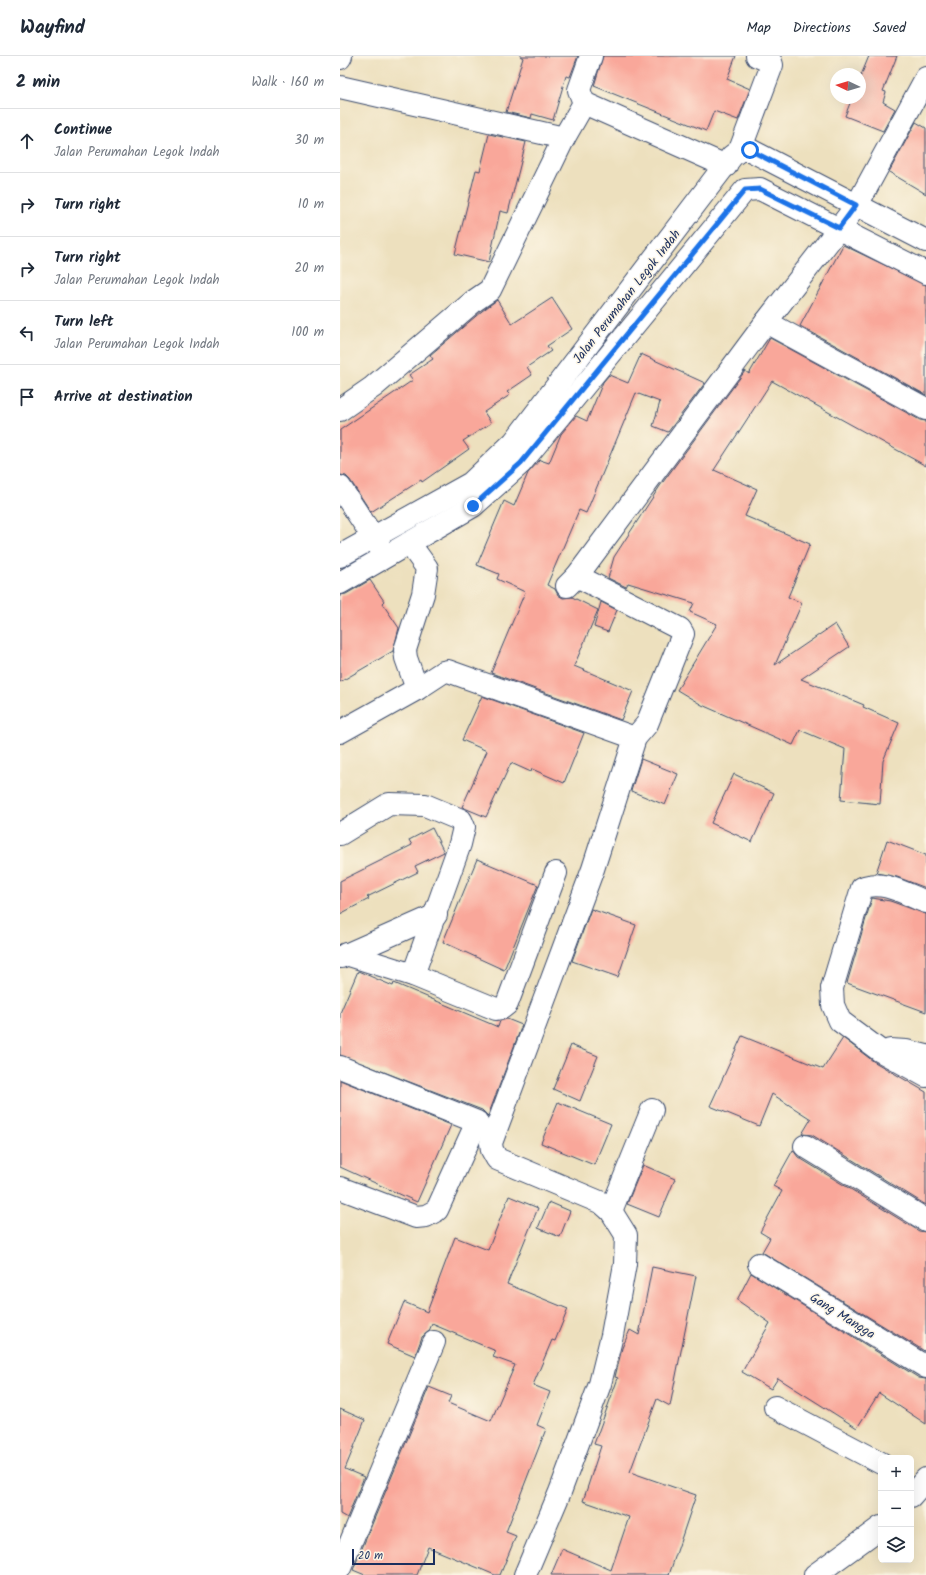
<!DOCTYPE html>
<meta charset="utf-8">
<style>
body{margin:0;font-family:Kalam,sans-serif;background:#f6f6f7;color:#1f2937}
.controls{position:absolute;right:12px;bottom:12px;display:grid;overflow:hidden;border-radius:6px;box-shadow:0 4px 16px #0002}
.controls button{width:36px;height:36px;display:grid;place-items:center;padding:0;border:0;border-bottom:1px solid #e0e1e3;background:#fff;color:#1f2937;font:20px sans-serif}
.compass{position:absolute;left:490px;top:12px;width:36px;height:36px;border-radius:50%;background:#fff;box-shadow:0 4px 16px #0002;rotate:274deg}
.scale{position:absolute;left:12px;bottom:10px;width:83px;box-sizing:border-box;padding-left:4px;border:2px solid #1b2f5e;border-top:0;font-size:11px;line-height:14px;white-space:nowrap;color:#1b2f5e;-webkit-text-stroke:3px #fcf5e5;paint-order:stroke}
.stop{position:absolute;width:12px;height:12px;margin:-9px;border:3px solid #1a73e8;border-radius:50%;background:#fff}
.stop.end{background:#1a73e8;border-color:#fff;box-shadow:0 1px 4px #0008}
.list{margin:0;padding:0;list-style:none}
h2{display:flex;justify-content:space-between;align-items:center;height:52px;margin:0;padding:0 16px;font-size:17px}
h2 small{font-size:13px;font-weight:400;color:#747a83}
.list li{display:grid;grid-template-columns:26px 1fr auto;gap:12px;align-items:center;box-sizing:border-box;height:64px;padding:0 16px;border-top:1px solid #e0e1e3}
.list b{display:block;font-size:15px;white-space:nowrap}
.list p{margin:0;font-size:13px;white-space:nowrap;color:#747a83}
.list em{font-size:13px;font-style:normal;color:#747a83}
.icon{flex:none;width:22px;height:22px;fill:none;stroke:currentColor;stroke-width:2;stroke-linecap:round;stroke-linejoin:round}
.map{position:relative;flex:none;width:586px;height:1519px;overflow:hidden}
header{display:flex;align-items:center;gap:24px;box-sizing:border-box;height:56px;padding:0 20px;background:#fff;border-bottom:1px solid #e0e1e3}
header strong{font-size:19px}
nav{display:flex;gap:22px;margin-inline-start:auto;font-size:14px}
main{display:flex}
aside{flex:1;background:#fff}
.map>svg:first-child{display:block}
</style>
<header>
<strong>Wayfind</strong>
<nav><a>Map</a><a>Directions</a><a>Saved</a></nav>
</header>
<main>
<aside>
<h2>2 min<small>Walk · 160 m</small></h2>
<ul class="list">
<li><svg class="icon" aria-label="ahead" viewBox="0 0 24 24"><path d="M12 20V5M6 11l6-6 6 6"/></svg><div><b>Continue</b><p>Jalan Perumahan Legok Indah</p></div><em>30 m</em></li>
<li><svg class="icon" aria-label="right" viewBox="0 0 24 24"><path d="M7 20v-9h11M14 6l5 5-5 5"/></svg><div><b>Turn right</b></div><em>10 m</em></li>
<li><svg class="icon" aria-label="right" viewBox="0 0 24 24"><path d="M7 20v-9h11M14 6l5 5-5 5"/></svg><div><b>Turn right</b><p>Jalan Perumahan Legok Indah</p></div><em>20 m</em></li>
<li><svg class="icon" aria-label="left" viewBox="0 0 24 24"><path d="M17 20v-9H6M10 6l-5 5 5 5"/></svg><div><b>Turn left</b><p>Jalan Perumahan Legok Indah</p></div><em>100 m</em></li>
<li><svg class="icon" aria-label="arrive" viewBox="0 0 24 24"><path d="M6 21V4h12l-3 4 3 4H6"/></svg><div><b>Arrive at destination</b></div></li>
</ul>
</aside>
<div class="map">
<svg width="586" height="1519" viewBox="0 0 586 1519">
<rect width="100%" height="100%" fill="#fcf5e5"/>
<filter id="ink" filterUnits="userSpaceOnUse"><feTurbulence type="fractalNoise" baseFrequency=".025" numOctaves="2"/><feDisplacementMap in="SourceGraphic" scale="8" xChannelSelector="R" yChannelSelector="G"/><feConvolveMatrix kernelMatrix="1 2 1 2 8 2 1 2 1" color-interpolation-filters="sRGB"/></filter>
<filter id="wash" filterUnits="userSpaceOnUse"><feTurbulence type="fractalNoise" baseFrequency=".012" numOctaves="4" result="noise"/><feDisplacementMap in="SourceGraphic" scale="16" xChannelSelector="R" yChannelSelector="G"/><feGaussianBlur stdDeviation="0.9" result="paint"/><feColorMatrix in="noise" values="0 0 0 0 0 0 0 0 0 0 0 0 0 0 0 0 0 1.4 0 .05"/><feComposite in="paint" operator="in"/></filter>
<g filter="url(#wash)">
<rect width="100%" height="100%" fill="#ede0be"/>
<g id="blocks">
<g fill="#f9a79a">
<polygon points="180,0 238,0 230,21 226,20 213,64 192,58 191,62 166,56 183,2"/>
<polygon points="263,0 396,0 387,23 410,33 398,64 374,55 366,75 254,30"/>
<polygon points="529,0 557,0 543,35 546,36 543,46 555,53 543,75 505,60 512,42 520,42 520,22"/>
<polygon points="576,66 586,72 586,138 549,116"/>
<polygon points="149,78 186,86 168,157 160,155 149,206 115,198 136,114 140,115"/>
<polygon points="503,189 586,229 586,339 460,270"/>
<polygon points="212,242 232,273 207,290 211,295 187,311 192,319 167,336 170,339 144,356 151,367 123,385 129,393 82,426 81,424 31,456 10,424 6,420 0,419 0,374 73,324 69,319 93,303 90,299 142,255 157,244 172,268"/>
<polygon points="430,282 580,364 586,365 586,410 432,325 374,414 417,433 405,460 470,488 448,541 462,547 435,609 495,568 509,591 461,623 524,649 523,651 559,667 543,705 540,748 501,744 505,693 460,674 453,689 362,649 337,634 377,568 350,556 354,547 288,527 286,531 268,522 274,501 320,430 405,315 409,318"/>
<polygon points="301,298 365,327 328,376 313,370 320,346 296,337 246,457 239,454 207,529 215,533 218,539 223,542 232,541 258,554 234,610 293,635 281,664 151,617 185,536 157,523 159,518 137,509 164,445 174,450 188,417 200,404 209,407 221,378 236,360 247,365 263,326 269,319 288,327"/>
<polygon points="30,524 44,545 42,547 59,572 53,595 0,626 0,539 6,538"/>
<polygon points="261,546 277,554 268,576 254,571"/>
<polygon points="142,640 244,677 224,727 192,713 191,716 171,707 146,761 122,751 147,695 122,684"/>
<polygon points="301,703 338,718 325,749 291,735"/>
<polygon points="394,718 434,737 412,786 371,767"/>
<polygon points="92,772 104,796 75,810 78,816 27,841 29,843 0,858 0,825 72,789 69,784"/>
<polygon points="547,784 586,799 586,832 557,821 536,817"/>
<polygon points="137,803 198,829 164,914 103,886"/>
<polygon points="532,842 550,845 586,858 586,956 507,927"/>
<polygon points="251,853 296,869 278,921 232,905"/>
<polygon points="18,915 53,930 54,927 158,971 160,965 167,963 182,969 148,1060 142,1054 0,999 0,957"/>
<polygon points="402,980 483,1013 503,982 533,1005 586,1036 586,1149 472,1079 462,1078 471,1063 432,1038 419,1070 370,1050"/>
<polygon points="231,989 258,1000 240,1045 213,1033"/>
<polygon points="0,1024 111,1069 77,1146 0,1111"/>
<polygon points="218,1046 271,1068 254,1109 201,1087"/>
<polygon points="453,1094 458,1101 579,1175 586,1176 586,1296 422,1196 430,1182 420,1176 442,1135 433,1130"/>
<polygon points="303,1109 335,1123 319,1161 287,1148"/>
<polygon points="169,1140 198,1152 167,1228 228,1253 215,1285 212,1284 193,1329 210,1336 197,1369 206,1373 166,1476 176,1480 160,1519 155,1519 88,1491 77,1519 25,1519 13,1514 89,1331 111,1340 108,1347 151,1365 175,1309 153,1301 156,1295 92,1268 89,1275 82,1281 75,1300 47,1288 64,1246 87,1256 115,1181 148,1194"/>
<polygon points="209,1146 230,1155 220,1181 198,1172"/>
<polygon points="312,1211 356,1220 330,1350 317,1343 290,1416 356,1439 329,1519 211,1519 222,1493 271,1514 289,1461 243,1445 261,1390 254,1388 278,1322 275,1321 282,1292 290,1274 299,1279"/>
<polygon points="411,1217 579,1322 586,1323 586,1368 539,1337 517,1372 438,1322 431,1333 402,1316 430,1267 397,1244"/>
<polygon points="0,1353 25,1364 5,1413 24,1421 7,1462 0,1458"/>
</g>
</g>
</g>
<g filter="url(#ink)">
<use href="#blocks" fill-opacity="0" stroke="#3a4a6c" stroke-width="1"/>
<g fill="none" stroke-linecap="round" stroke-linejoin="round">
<g stroke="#3a4a6c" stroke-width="24">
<g id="minor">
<polyline points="251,0 239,34 244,47 386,110"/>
<polyline points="0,2 1,0"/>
<polyline points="0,31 224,82"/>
<polyline points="400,94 432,9 431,6 417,0"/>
<polyline points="426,266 586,353"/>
<polyline points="0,354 33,331 134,245 150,234 224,82 244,47"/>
<polyline points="0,431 41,493"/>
<polyline points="69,487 87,512 83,538 65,594 66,602 77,633"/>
<polyline points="0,500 131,427 174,386 392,100 400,94 410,94 586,185"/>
<polyline points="0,527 133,450 181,407 405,134 420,133 586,217"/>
<polyline points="227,530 237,520 426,266 517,149 586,22"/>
<polyline points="0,676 77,633 103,616 108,615 295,682"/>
<polyline points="0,778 49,748 85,749 121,764 124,771 120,788 73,919"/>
<path d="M586,846C565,838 543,823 522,832L492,932L493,949L500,965L539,994L586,1020"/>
<polyline points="6,898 73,919 156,953 162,952 167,948 216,817"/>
<polyline points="1,901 96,859"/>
<polyline points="550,994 566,995 586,1000"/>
<polyline points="0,1011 137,1066 97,1154 86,1160 76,1161 0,1132"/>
<polyline points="465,1090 586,1164"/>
<polyline points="271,1155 312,1054"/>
<polyline points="419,1208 586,1311"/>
<polyline points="435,1351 541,1407"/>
<polyline points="571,1440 586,1423"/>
<polyline points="0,1512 94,1286"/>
<polyline points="185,1519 220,1436 260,1328 272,1279 285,1208 286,1179 271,1155 262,1147 157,1103 152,1094 151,1087 253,813 295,682 307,668 343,578 340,573 237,520"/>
<polyline points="475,1519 541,1471"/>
</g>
</g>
<use href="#minor" stroke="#fff" stroke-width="22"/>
</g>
</g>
<g fill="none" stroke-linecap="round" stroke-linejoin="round" filter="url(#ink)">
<polyline stroke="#1a73e8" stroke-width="5" points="133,450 181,407 405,134 420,133 499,172 516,149 410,94"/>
</g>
<g text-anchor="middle" stroke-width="3" stroke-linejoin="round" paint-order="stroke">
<g font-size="13" fill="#1b2f5e" stroke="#fcf5e5">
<text transform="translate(286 240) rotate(-52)" y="5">Jalan Perumahan Legok Indah</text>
<text transform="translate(503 1259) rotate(32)" y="5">Gang Mangga</text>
</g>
</g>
</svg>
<div class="controls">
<button>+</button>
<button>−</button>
<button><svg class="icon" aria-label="layers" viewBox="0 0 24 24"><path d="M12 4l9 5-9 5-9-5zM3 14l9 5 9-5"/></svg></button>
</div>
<svg class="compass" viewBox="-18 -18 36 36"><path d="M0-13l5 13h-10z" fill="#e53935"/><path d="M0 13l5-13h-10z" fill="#747a83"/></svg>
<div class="scale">20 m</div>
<div class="stop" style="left:410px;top:94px"></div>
<div class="stop end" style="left:133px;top:450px"></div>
</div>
</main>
